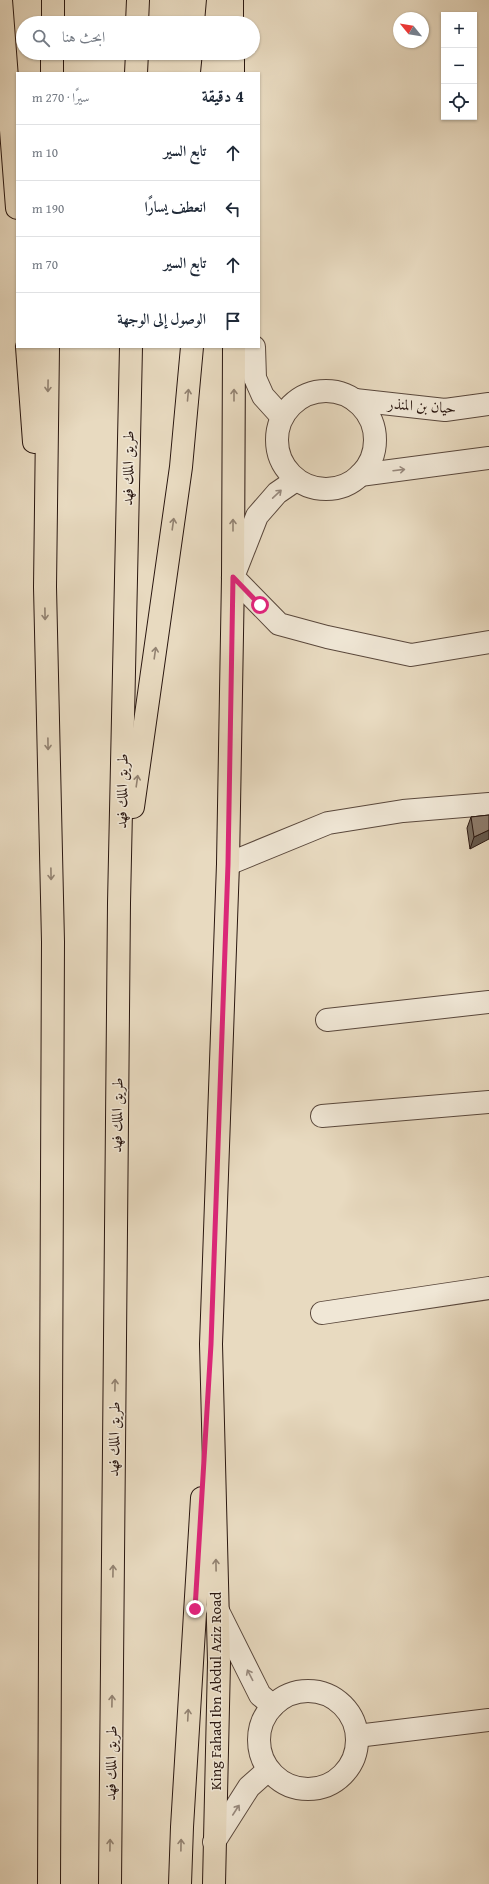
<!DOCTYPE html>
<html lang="ar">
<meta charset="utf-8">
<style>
body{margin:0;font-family:"Gentium Book Plus",Amiri,serif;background:#f6f6f7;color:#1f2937;direction:rtl}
.controls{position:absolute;right:12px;top:12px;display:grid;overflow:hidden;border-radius:0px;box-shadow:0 1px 3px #0004}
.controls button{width:36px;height:36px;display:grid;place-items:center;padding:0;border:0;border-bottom:1px solid #e0e1e3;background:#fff;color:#1f2937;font:20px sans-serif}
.compass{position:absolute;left:393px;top:12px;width:36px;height:36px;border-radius:50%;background:#fff;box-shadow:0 1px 3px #0004;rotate:300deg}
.stop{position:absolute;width:12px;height:12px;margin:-9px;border:3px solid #db2777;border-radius:50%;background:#fff}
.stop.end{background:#db2777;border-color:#fff;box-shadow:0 1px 4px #0008}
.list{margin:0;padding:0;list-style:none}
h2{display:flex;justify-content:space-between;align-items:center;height:52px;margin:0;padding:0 16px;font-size:17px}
h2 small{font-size:13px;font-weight:400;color:#747a83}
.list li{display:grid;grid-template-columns:26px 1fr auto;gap:12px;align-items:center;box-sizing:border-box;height:56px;padding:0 16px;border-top:1px solid #e0e1e3}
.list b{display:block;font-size:15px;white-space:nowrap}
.list em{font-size:13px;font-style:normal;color:#747a83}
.icon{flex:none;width:22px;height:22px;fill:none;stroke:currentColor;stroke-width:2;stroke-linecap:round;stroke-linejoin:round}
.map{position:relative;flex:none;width:489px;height:1884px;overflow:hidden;direction:ltr}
.search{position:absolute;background:#fff;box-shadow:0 1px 3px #0004;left:16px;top:16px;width:244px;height:44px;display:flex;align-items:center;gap:10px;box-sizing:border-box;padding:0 14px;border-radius:22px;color:#747a83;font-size:15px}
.panel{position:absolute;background:#fff;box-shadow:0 1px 3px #0004;left:16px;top:72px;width:244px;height:276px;border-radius:0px;direction:rtl}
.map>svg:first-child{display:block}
</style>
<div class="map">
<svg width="489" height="1884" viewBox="0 0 489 1884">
<rect width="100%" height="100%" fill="#e8dac0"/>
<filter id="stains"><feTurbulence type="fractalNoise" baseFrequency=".005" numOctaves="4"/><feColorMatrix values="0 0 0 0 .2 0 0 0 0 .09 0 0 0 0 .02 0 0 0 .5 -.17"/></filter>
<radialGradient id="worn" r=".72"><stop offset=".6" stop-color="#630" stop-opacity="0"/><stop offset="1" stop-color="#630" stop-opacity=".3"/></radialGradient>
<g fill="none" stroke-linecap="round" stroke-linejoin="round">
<g stroke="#5a483c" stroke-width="24">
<g id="minor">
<polyline points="254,347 255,378 263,396 282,417"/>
<circle cx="326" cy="440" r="49"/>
<polyline points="355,400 445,410 489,404"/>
<polyline points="360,475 489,458"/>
<polyline points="296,480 277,493 257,516 233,577 279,624 327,637 411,655 489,642"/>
<polyline points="228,864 328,823 403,811 489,804"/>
<polyline points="327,1020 489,1002"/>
<polyline points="322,1116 489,1102"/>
<polyline points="322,1313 489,1288"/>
<polyline points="217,1609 260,1695 273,1706"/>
<circle cx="308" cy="1740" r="49"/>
<polyline points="357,1736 489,1720"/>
<polyline points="214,1842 249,1787 268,1770"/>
</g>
</g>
<g stroke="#2a1710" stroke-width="24">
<g id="major">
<polyline points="232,0 232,23"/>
<polyline points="233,53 233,73"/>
<polyline points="180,1884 182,1827 202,1498"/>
<polyline points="214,1884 219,1662 211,1344 228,864 233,577 234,347"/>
</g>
</g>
<g stroke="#2a1710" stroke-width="24">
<g id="highway">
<polyline points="1,0 17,208"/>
<polyline points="53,23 53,0"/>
<polyline points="137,23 138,0"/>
<polyline points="216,23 218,0"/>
<polyline points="52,73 52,53"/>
<polyline points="136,73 137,53"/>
<polyline points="212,73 214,53"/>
<polyline points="27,347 34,442"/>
<polyline points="48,347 45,587 53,942 49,1884"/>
<polyline points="133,807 181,467 192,347"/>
<polyline points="110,1884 119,903 131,347"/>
</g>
</g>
<use href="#minor" stroke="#f0e7d6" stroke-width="22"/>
<use href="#major" stroke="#e8dac0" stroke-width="22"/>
<use href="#highway" stroke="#e8dac0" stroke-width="22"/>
</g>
<polygon fill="#796b5d" stroke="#2a1710" points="489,815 470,849 467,828 471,817"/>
<polygon fill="#63574c" stroke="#2a1710" points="489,830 489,839 470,849 474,837"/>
<polygon fill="#8d7c6c" stroke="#2a1710" points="489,815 489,830 474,837 471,817"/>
<defs><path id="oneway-shaft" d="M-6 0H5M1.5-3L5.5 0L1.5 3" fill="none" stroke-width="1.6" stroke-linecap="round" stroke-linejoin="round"/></defs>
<g stroke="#928271">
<use href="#oneway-shaft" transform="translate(48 386) rotate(91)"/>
<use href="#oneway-shaft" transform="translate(188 395) rotate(-85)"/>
<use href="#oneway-shaft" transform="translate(234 395) rotate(-90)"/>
<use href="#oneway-shaft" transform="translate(173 524) rotate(-82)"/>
<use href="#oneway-shaft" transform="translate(233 525) rotate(-90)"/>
<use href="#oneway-shaft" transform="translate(45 614) rotate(89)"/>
<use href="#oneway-shaft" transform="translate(155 653) rotate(-82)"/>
<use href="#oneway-shaft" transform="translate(48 744) rotate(89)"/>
<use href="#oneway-shaft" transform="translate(137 781) rotate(-82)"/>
<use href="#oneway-shaft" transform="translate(51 874) rotate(89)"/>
<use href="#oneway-shaft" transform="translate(115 1385) rotate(-89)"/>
<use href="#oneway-shaft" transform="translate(216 1565) rotate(-91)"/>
<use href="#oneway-shaft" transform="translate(113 1571) rotate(-89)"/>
<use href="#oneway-shaft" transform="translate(112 1701) rotate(-89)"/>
<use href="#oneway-shaft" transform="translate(188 1715) rotate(-87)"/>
<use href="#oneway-shaft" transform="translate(110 1845) rotate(-89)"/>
<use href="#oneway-shaft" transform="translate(181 1845) rotate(-89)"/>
</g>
<g stroke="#97897d">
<use href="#oneway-shaft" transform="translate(399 470) rotate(-7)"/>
<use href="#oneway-shaft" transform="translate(277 494) rotate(-43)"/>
<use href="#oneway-shaft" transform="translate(250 1675) rotate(-117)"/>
<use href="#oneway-shaft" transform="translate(236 1810) rotate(-57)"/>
</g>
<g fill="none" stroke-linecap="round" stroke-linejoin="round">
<polyline stroke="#db2777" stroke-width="5" points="195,1609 211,1344 228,864 233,577 260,605"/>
</g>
<g text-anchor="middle" stroke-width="3" stroke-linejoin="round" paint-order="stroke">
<g font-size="15" fill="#2a1710" stroke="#f0e7d6">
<text transform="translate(422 406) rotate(4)" y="5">حيان بن المنذر</text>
<text transform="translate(128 468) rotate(-89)" y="5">طريق الملك فهد</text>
<text transform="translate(122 791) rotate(-89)" y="5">طريق الملك فهد</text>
<text transform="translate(117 1115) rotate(-89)" y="5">طريق الملك فهد</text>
<text transform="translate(114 1439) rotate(-89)" y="5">طريق الملك فهد</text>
<text transform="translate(216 1691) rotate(-90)" y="5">King Fahad Ibn Abdul Aziz Road</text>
<text transform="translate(111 1763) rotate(-89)" y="5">طريق الملك فهد</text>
</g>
</g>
<rect width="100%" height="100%" filter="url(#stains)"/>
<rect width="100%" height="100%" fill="url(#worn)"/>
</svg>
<div class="controls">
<button>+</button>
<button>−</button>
<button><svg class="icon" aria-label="locate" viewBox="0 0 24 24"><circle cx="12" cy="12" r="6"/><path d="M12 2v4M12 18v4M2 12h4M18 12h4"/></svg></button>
</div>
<svg class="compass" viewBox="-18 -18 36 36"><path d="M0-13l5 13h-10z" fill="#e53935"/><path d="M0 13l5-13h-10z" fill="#747a83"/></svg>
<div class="stop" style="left:260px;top:605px"></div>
<div class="stop end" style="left:195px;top:1609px"></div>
<div class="search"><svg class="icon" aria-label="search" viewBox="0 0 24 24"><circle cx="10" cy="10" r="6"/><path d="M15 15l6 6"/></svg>ابحث هنا</div>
<section class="panel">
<h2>4 دقيقة<small>سيرًا · 270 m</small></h2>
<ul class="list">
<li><svg class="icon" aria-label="ahead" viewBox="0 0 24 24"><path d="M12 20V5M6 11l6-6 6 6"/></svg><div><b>تابع السير</b></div><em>10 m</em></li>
<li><svg class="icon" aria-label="left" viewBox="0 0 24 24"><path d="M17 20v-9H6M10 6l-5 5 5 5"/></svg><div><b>انعطف يسارًا</b></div><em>190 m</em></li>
<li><svg class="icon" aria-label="ahead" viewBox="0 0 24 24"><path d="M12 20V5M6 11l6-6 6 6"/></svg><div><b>تابع السير</b></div><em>70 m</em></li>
<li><svg class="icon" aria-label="arrive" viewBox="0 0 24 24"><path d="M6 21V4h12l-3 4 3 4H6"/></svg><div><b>الوصول إلى الوجهة</b></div></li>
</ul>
</section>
</div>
